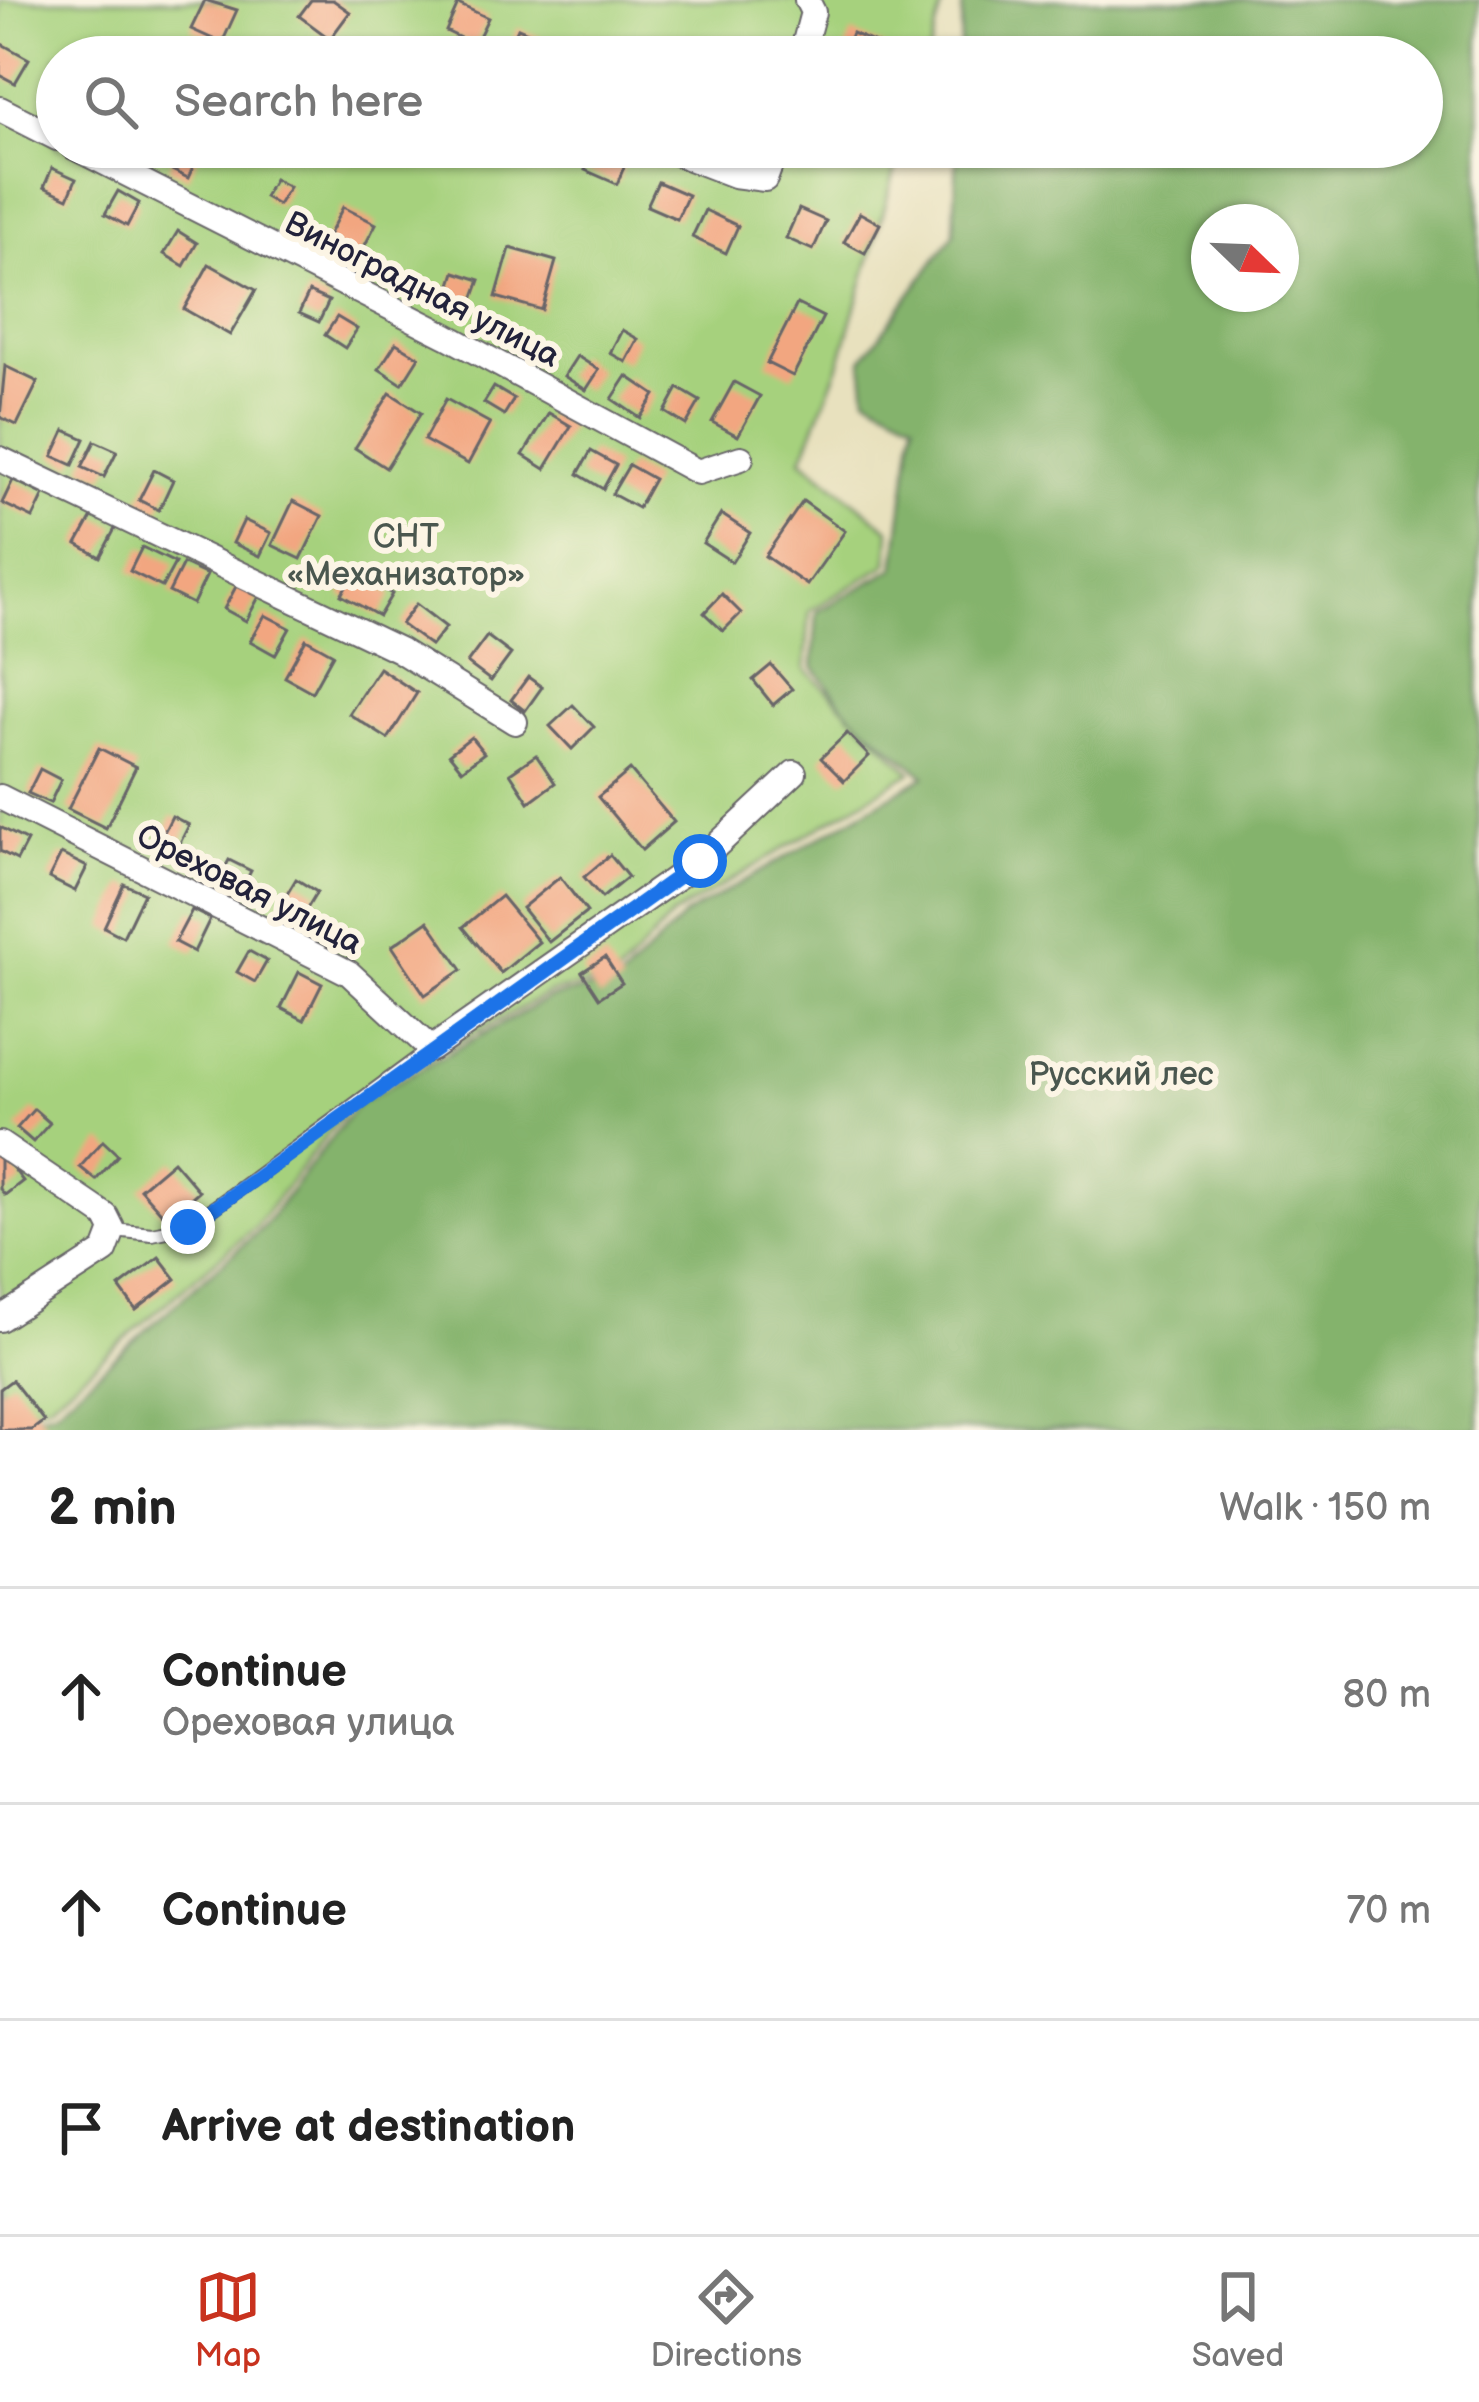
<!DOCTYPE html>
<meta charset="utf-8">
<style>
body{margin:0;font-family:"Balsamiq Sans",sans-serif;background:#f2f2f2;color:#222}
.compass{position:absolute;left:1191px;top:204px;width:108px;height:108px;border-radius:50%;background:#fff;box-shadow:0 3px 9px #0004;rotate:113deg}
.stop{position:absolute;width:36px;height:36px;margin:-27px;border:9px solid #1a73e8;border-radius:50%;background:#fff}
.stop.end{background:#1a73e8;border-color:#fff;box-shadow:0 3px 12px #0008}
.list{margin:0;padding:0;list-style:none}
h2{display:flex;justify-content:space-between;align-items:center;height:156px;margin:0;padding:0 48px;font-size:51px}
h2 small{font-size:39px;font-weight:400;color:#767676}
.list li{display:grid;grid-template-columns:78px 1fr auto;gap:36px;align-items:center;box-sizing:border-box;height:216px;padding:0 48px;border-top:3px solid #e0e0e0}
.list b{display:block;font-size:45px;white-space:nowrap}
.list p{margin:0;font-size:39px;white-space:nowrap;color:#767676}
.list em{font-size:39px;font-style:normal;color:#767676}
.icon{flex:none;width:66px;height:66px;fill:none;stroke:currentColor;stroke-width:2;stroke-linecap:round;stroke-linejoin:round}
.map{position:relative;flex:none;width:1479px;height:1430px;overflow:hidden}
.search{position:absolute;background:#fff;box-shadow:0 3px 9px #0004;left:36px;right:36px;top:36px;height:132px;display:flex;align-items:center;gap:30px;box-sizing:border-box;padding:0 42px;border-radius:66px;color:#767676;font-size:45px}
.sheet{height:804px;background:#fff}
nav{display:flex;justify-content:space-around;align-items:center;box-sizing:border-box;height:168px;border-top:3px solid #e0e0e0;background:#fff;font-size:33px;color:#767676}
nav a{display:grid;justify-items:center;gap:6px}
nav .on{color:#c8321e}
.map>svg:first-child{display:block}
</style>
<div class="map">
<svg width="1479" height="1430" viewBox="0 0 1479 1430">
<rect width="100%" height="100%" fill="#fcf5e5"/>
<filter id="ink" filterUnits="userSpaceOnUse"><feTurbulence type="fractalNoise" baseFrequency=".00833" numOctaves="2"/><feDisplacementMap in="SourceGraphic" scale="24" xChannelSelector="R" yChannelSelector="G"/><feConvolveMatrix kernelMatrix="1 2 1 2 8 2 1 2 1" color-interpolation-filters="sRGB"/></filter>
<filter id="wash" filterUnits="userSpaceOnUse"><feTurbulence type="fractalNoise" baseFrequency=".004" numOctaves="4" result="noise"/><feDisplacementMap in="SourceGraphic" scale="48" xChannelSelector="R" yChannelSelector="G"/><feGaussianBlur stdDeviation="2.7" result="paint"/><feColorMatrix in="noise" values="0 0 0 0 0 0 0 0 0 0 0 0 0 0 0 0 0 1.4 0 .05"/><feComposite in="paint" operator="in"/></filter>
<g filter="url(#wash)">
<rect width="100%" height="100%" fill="#e8e1be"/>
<polygon fill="#a6d17d" stroke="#647a5c" stroke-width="3" points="0,0 944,0 928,57 57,57 57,147 902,147 839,365 802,459 890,530 888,564 810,611 805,669 911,772 672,916 616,978 549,993 356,1097 255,1227 50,1403 0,1417"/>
<path fill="#84b36c" stroke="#536a54" stroke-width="3" fill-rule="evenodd" d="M963,0H1479V1430H0V1424L55,1410L262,1228L358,1103L549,998L619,982L684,916L925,776L850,714L813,667L817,612L895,568L914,421L866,396L862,360L954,234L957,147H1422V57H959ZM1209,222H1281V294H1209Z"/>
<g id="blocks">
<g fill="#f2a680">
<polygon points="205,0 237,10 222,43 191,29"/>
<polygon points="311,0 333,0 350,12 330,39 299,16"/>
<polygon points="458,4 488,18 475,45 446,31"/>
<polygon points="518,28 556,44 550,57 528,57 509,48"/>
<polygon points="852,33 885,47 881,57 842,57"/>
<polygon points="577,34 610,51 607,57 566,57"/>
<polygon points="0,43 29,59 15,83 0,75"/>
<polygon points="178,147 199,154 188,178 168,168"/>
<polygon points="594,147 628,157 617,184 585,170"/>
<polygon points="52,168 76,179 68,198 44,187"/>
<polygon points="274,179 289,187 278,205 264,197"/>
<polygon points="658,182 688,195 677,219 647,206"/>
<polygon points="118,191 139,203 127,226 105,214"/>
<polygon points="343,207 376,224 353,268 320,251"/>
<polygon points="799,209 826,221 813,250 786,238"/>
<polygon points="705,210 738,226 726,253 692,237"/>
<polygon points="860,213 880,224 865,253 844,242"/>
<polygon points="178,231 197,243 184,266 164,254"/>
<polygon points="510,248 556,261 542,310 496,297"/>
<polygon points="209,264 256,290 230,335 184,309"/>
<polygon points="455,272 480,280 471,305 447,297"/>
<polygon points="309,292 329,301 319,322 299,313"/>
<polygon points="797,304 823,317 793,376 767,363"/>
<polygon points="337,317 357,329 345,348 325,335"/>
<polygon points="622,330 638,339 626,362 610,353"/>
<polygon points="396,343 419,357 402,384 379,369"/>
<polygon points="577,356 599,370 586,390 564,376"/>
<polygon points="5,366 38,382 17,425 0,417"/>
<polygon points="627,376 655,395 640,418 612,399"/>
<polygon points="734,382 760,396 738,436 712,422"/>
<polygon points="494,387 514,399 504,415 484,403"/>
<polygon points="678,388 700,401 686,425 665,412"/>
<polygon points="390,393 421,413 386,468 355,448"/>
<polygon points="446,399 490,423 468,464 424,440"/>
<polygon points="549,413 571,426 545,469 523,455"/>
<polygon points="65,430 85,439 73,465 53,456"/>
<polygon points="95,441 117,451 104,477 82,467"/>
<polygon points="591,451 616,465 603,489 578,474"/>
<polygon points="629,465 654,479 638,508 612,494"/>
<polygon points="154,470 173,480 159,510 139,500"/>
<polygon points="13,480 44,495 33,518 2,503"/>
<polygon points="293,501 322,516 301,559 272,545"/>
<polygon points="803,501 845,531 807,585 765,556"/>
<polygon points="721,514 750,533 732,562 703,543"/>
<polygon points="93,515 116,527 100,557 77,544"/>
<polygon points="244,520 271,533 260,556 233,543"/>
<polygon points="142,547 175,563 162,587 130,571"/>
<polygon points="183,564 207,575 193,604 169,592"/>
<polygon points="354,572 392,594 379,616 341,595"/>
<polygon points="240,579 262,591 246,621 224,609"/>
<polygon points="722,594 741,613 723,631 704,613"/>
<polygon points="416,604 446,627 431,646 401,624"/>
<polygon points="265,615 290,628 275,655 250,641"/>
<polygon points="487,636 511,654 491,681 467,663"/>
<polygon points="306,639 333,654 312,692 285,677"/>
<polygon points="771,665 792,689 773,705 753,680"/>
<polygon points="379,668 417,693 388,739 349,714"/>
<polygon points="528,677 542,687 525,711 511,700"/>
<polygon points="573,705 594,727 572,749 550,726"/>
<polygon points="847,733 869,756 844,781 821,758"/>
<polygon points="471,737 484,753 462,770 449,754"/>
<polygon points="99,748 136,767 106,828 68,809"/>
<polygon points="536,755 555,783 529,802 510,773"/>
<polygon points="40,769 61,780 50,803 28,793"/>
<polygon points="630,770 674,822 642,850 598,797"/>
<polygon points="172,816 189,825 177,849 160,840"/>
<polygon points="0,827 27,841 17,860 0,851"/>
<polygon points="61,854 87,867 75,891 49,878"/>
<polygon points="610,855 628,877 602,898 584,877"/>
<polygon points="229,860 251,871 241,890 219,879"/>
<polygon points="560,877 587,912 549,942 522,908"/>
<polygon points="296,879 317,892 299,922 278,909"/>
<polygon points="124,884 144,893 123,937 104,927"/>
<polygon points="501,896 539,942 501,973 463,927"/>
<polygon points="192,910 210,919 194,952 175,942"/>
<polygon points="428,921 462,970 425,995 392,946"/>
<polygon points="249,951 267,961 255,982 237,972"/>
<polygon points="605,957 622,983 599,998 582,972"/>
<polygon points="299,972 322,984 304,1020 281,1008"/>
<polygon points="34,1109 50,1123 33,1142 17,1128"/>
<polygon points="103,1141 118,1155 96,1180 80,1167"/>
<polygon points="0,1151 23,1181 5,1195 0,1189"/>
<polygon points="173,1161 199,1191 167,1219 140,1189"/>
<polygon points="159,1257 176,1279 136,1310 119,1287"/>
<polygon points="12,1380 44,1421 32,1430 0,1430 0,1389"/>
</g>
</g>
</g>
<g filter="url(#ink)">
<use href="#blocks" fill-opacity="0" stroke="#676569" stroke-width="3"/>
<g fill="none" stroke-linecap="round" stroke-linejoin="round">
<g stroke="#676569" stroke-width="16">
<polyline id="lane" points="114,1230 152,1234 188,1227 430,1049"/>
</g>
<g stroke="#676569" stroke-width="28">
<g id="street">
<polyline points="801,57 813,12 807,0"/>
<polyline points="0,109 57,138"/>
<polyline points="74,147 447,336 698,472 741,458"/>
<polyline points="661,147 734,175 765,179 777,147"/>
<polyline points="0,459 399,650 515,722"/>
<polyline points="0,797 349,973 431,1049 700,861 794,773"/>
<polyline points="0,1144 106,1216 113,1230 105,1251 0,1319"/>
</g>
</g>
<use href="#lane" stroke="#fff" stroke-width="12"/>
<use href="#street" stroke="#fff" stroke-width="24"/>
</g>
</g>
<g fill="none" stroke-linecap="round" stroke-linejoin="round" filter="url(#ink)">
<polyline stroke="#1a73e8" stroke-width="15" points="188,1227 700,861"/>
</g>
<g text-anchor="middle" stroke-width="12" stroke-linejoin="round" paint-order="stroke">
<g font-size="33" fill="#22223b" stroke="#fcf5e5">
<text transform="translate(423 288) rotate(27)" y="12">Виноградная улица</text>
<text transform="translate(250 888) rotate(27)" y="12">Ореховая улица</text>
</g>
<g font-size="33" fill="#4a574f" stroke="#fcf5e5">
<text x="406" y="547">СНТ<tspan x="406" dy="38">«Механизатор»</tspan></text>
<text x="1121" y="1085">Русский лес</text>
</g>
</g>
</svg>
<svg class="compass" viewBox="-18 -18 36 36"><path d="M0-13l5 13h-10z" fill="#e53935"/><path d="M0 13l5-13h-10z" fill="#767676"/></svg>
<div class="stop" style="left:700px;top:861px"></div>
<div class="stop end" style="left:188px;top:1227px"></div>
<div class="search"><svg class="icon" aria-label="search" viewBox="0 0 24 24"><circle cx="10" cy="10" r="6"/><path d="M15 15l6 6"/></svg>Search here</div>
</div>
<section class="sheet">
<h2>2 min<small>Walk · 150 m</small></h2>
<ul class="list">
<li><svg class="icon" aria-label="ahead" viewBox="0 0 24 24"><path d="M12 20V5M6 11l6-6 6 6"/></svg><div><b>Continue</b><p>Ореховая улица</p></div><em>80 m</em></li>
<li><svg class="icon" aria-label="ahead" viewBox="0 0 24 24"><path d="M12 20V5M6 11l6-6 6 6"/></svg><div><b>Continue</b></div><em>70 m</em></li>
<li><svg class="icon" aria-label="arrive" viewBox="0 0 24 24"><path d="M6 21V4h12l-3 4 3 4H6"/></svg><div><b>Arrive at destination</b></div></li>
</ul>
</section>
<nav>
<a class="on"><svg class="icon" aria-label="map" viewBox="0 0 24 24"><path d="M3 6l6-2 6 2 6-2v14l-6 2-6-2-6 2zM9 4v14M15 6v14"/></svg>Map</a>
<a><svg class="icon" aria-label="directions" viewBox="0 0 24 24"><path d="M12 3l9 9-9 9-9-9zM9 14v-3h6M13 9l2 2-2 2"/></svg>Directions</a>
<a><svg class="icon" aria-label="saved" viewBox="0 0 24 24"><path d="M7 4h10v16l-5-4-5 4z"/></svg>Saved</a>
</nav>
